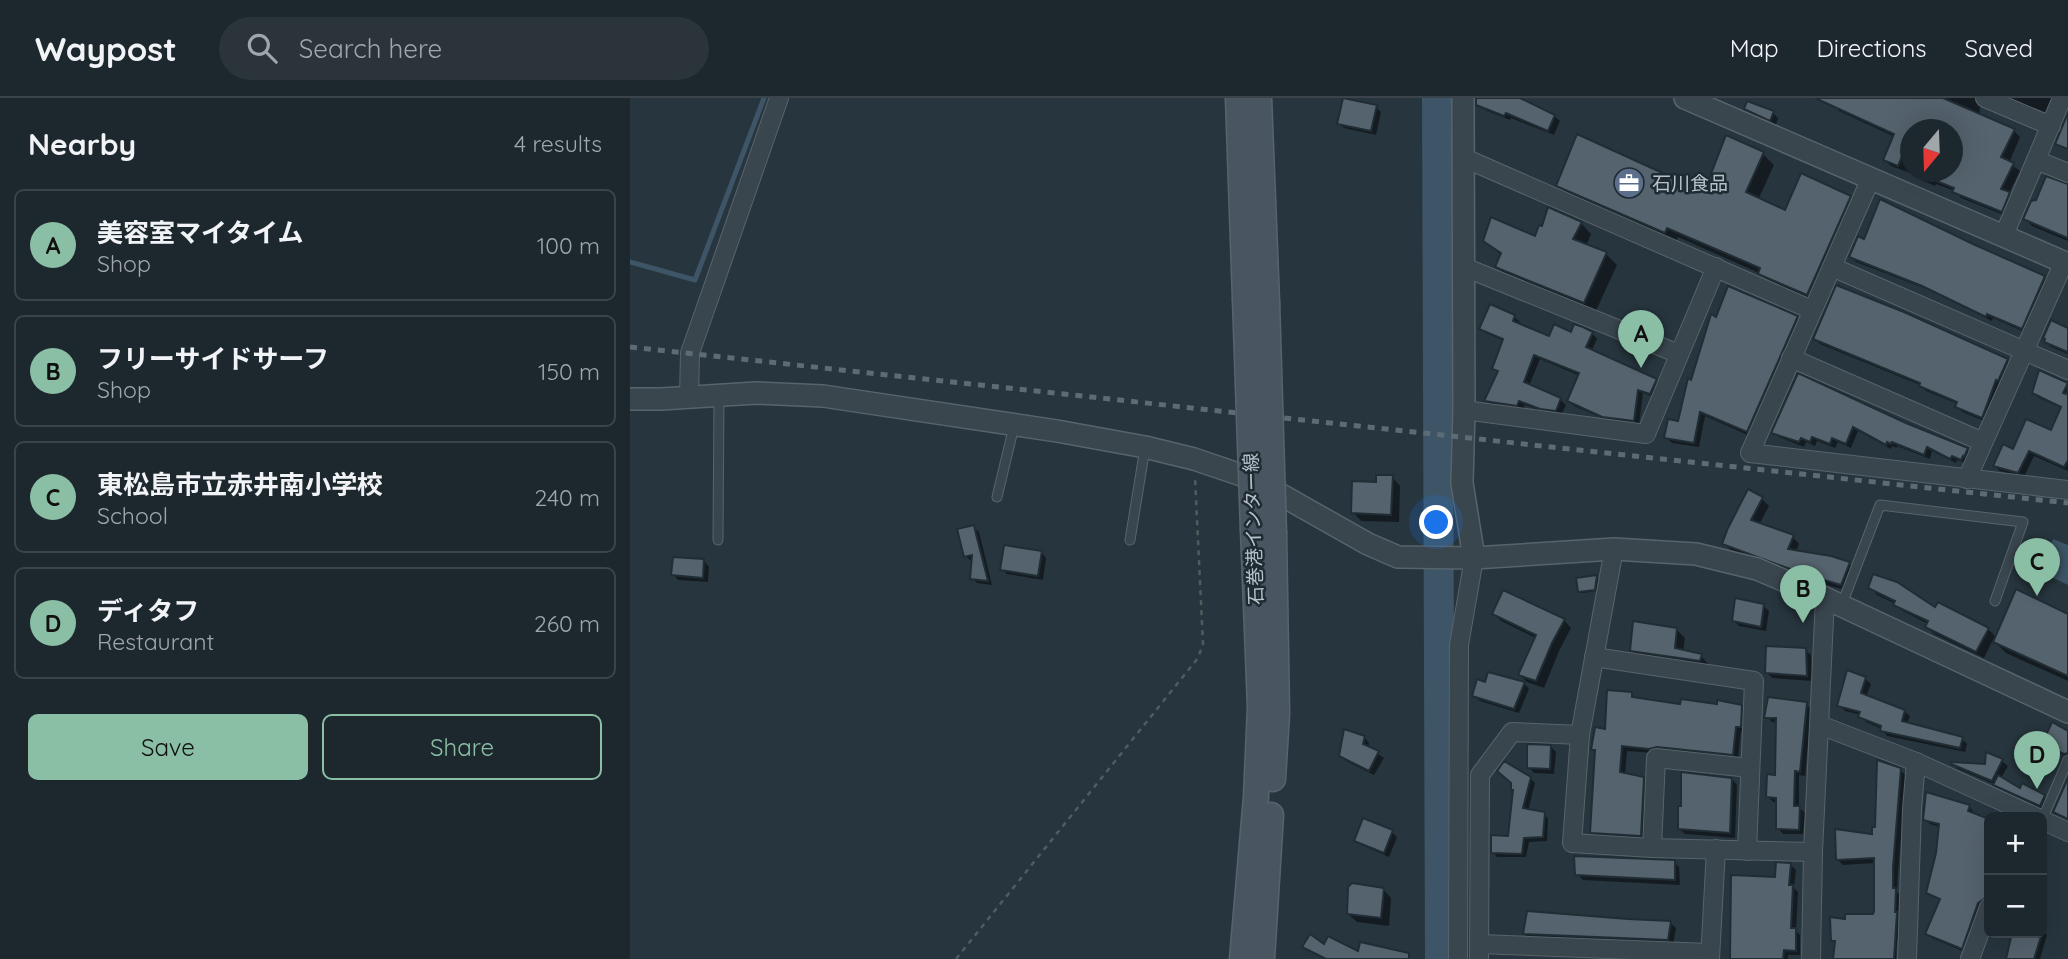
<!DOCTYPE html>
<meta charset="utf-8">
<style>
body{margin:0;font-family:Quicksand,"Noto Sans JP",sans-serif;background:#2a343a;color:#f1f3f6}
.controls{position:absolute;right:21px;bottom:21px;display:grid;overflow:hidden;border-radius:10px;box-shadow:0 7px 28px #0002}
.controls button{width:63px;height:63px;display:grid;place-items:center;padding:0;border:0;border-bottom:2px solid #3b444a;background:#1d282e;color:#f1f3f6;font:35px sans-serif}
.compass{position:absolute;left:1270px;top:21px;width:63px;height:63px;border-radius:50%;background:#1d282e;box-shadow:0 7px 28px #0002;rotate:199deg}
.you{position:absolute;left:807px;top:425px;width:24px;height:24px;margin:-18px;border:5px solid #fff;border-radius:50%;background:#1a73e8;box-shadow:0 0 0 10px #1a73e833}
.badge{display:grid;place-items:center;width:46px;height:46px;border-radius:50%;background:#8abfa5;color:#111;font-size:23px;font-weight:700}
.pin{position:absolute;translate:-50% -58px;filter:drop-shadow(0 2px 4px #0008)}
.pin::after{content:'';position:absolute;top:37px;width:24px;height:21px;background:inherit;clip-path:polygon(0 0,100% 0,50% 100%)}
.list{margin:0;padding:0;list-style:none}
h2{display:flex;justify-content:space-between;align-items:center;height:91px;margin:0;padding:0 28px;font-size:30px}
h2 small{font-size:23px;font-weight:400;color:#a0a6aa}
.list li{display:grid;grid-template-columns:46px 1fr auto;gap:21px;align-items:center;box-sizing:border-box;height:112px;margin:0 14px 14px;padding:0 14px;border:2px solid #3b444a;border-radius:10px}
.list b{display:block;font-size:26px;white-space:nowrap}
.list p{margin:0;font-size:23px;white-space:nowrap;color:#a0a6aa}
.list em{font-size:23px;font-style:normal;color:#a0a6aa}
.actions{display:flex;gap:14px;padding:21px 28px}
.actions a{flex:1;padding:16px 0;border:2px solid #8abfa5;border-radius:10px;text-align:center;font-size:24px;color:#8abfa5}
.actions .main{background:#8abfa5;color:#111}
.icon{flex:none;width:38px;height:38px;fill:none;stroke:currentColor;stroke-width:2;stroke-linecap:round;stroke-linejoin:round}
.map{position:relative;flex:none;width:1438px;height:861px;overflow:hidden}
header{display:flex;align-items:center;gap:42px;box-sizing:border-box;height:98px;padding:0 35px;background:#1d282e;border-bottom:2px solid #3b444a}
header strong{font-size:33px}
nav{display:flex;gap:38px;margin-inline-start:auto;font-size:24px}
.search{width:490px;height:63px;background:#2a343a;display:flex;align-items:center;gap:18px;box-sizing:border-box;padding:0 24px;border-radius:38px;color:#a0a6aa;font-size:26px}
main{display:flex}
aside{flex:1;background:#1d282e}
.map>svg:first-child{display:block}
</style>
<header>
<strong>Waypost</strong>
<div class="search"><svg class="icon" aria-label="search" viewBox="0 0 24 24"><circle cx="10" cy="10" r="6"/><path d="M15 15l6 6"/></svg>Search here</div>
<nav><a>Map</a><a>Directions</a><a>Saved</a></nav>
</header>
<main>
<aside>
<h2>Nearby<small>4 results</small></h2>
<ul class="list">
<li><span class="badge">A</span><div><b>美容室マイタイム</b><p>Shop</p></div><em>100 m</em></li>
<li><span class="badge">B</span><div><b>フリーサイドサーフ</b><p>Shop</p></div><em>150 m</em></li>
<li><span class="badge">C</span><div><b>東松島市立赤井南小学校</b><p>School</p></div><em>240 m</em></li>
<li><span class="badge">D</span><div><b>ディタフ</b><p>Restaurant</p></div><em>260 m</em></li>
</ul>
<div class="actions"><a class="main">Save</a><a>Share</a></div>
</aside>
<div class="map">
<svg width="1438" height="861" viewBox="0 0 1438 861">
<rect width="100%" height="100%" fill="#27353e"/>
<polygon fill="#3d5566" points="1423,441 1438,447 1438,487 1409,473"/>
<g fill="#0007" fill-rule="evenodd">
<polygon points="852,0 876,0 924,18 930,23 924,37 881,20 880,22 857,13 851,8"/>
<path d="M1205,0H1353L1351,2L1349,18L1384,33L1390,39L1379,65L1390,73L1379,95L1386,102L1379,119L1331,100L1325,93L1306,86L1305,88L1291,82L1286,77L1261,68L1255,62L1265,39L1209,13L1202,6ZM1280,32H1322V74H1280Z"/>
<polygon points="1378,0 1430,0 1421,18"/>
<polygon points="746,9 751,14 746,37 714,30 709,25"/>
<polygon points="1116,11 1143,15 1148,20 1146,27 1121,16"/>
<polygon points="1097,40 1133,56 1144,67 1128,102 1156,114 1220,99 1231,110 1188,207 1141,186 1129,175 1048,139 1046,144 939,98 928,87 1074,97"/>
<polygon points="1438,87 1438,143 1402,128 1395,121"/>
<polygon points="951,125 961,136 956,148 976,156 987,167 965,215 878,180 867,169 872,158 855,143 906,140"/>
<polygon points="1235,143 1342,148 1414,179 1420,184 1397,235 1363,220 1362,223 1299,192 1226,164 1221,158"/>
<polygon points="884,219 890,224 888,227 920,240 942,236 962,235 967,241 962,252 1026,283 1031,288 1026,300 1013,295 1009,327 979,323 944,308 939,303 950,278 910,261 899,288 930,301 936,307 931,317 917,315 895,307 892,312 862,308 857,303 869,275 864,270 874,243 856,235 851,230"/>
<polygon points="1167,220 1172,225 1122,339 1075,318 1069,349 1042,345 1036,339 1049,325 1087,221"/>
<polygon points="1438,230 1438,256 1421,249 1416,243"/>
<polygon points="1185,241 1377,262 1383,268 1357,324 1332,314 1327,308 1328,306 1296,293 1290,287 1190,246"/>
<polygon points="1168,278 1275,327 1337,352 1343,357 1337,366 1327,362 1326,365 1302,353 1300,361 1267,348 1267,350 1262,348 1261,351 1228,333 1221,350 1208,344 1205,350 1187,343 1185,348 1176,344 1174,349 1149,339 1144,334"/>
<polygon points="1437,287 1438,373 1404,358 1394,379 1370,373 1365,368 1384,353 1422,334 1432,310 1409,300 1404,294"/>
<polygon points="762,379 770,388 769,424 731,423 723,414 747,385"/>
<polygon points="1132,401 1139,408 1129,427 1163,439 1169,446 1166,454 1219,466 1226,473 1218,493 1183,483 1101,452 1094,445"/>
<polygon points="343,429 349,434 362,487 347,485 342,480 344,463 341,463 336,458"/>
<polygon points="411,454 416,460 413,482 377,476 372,471"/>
<polygon points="74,463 79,469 78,484 48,482 43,476"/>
<polygon points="966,479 968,481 967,493 952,495 949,493"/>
<polygon points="1240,489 1358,531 1367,540 1387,493 1438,518 1438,583 1376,555 1363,542 1354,560 1304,536 1297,528 1298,526 1273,513 1264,505 1247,497"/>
<polygon points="1133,508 1139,513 1136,533 1109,528 1104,523"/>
<polygon points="864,516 934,522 941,530 929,553 914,590 897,584 890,577 906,540 871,523"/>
<polygon points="1046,531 1055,540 1053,554 1071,558 1079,567 1078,571 1010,561 1002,552"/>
<polygon points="1175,552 1181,557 1182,583 1142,580 1136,574"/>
<polygon points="1218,574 1235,581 1241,586 1236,599 1274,613 1280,618 1277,626 1332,641 1337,646 1335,654 1257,638 1252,631 1236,624 1231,617 1215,613 1209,607"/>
<polygon points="894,585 899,591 889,615 850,603 844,598 856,586"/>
<polygon points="1001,596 1007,602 1052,607 1111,609 1116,614 1115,634 1111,633 1108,661 997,653 995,677 1013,680 1018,686 1016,742 967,739 962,734 967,655 963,651"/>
<polygon points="1176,606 1181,611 1175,678 1169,677 1169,709 1175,715 1173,736 1153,736 1148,730 1148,704 1143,704 1138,698 1146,679 1148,625 1142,624 1137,619"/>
<polygon points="1423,626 1438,634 1438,659 1419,651 1414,645"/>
<polygon points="734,639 739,645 738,650 754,660 744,677 716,663 711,658"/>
<polygon points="921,649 926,654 924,676 904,675 899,669"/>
<polygon points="1357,657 1372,663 1378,668 1371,680 1390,693 1414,698 1419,703 1415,712 1369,691 1364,686 1328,671 1323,666 1356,667"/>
<polygon points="1270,672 1276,677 1268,775 1267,794 1271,797 1270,842 1267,842 1266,861 1205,861 1206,846 1202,842 1217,823 1244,818 1245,765 1213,767 1208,762 1244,738"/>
<polygon points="900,680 905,685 898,713 914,716 918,721 917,743 899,744 896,759 867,759 863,754 880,740 885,693 883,685"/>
<polygon points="1102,681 1107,687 1105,740 1055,736 1049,731"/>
<polygon points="1339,709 1344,714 1343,717 1359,723 1359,804 1337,855 1302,840 1297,835 1311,803 1298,794 1307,755 1310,729 1300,726 1295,721"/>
<polygon points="762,734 767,739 759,759 732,747 726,742"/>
<polygon points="1044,764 1049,769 1050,787 953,782 947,776"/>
<polygon points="1161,767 1166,772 1164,790 1168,794 1166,833 1170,837 1170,857 1158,857 1158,861 1101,861 1147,781"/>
<polygon points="753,791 761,800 759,828 727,824 718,816"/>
<polygon points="1040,825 1046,830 1043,847 900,841 895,836"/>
<polygon points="1412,832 1417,837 1410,861 1378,861 1384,835 1412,835"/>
</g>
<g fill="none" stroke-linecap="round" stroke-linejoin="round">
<polyline stroke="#3d5566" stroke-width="5" points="0,164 65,182 134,0"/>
<polyline stroke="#3d5566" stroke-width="30" points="807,0 810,861"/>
</g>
<g fill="#55636e" stroke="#212d35" stroke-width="2">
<polygon points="713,0 747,7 741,33 707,26"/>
<polygon points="846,0 890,0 925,17 918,33 876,15 874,18 846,7"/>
<polygon points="1185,0 1313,0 1385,31 1371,59 1384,65 1371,91 1380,94 1372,114 1322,94 1324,90 1284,74 1322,74 1322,32 1280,32 1280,39 1268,68 1253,62 1264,36"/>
<polygon points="1117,3 1144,13 1140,23 1114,11"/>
<polygon points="1438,15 1438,51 1425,46"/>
<polygon points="947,36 1074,94 1096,37 1134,54 1116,94 1155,112 1171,75 1221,98 1177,197 1128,176 1130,170 1037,130 1035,135 926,88"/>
<polygon points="1416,78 1438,86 1438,140 1393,121 1401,103 1406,102"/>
<polygon points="1250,101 1343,146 1415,178 1392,231 1357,216 1356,219 1292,188 1219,159 1228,138 1234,141"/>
<polygon points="918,109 952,124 943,141 977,154 954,205 865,169 871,155 853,143 861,119 905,138 909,127 912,128"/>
<polygon points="1206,187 1274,214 1378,261 1368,283 1366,282 1352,320 1325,309 1327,304 1289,288 1290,285 1183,241"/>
<polygon points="1098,188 1168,218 1117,334 1070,314 1064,345 1034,340 1038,321 1048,323 1058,280 1061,282 1081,216 1086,219"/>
<polygon points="860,206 885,217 883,223 919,238 924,226 941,234 944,226 953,229 963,234 956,249 1027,281 1020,296 1008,292 1004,323 972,319 937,303 949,275 904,257 894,284 931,300 926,313 910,311 889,303 887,308 854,303 868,273 862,271 873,241 849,231"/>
<polygon points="1421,222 1438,230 1438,254 1414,244 1415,241 1413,240"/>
<polygon points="1409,272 1438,285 1433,295 1436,296 1438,292 1438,362 1434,369 1399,353 1388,375 1363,368 1373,346 1383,351 1396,321 1421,332 1431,309 1402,295"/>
<polygon points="1168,275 1276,325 1338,350 1334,359 1333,358 1331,362 1322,358 1320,361 1297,349 1294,357 1262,344 1261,346 1257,344 1256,347 1223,329 1216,346 1202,340 1200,346 1182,339 1180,344 1171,340 1169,344 1141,335"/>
<polygon points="746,377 763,377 761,417 721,415 722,383 746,384"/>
<polygon points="1118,391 1133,399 1121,422 1164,437 1158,451 1201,458 1220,464 1211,487 1174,476 1092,446 1098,430"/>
<polygon points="344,427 346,436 358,483 340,481 342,457 334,459 327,431"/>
<polygon points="374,447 412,453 408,478 370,472"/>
<polygon points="43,459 74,461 73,480 41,477"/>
<polygon points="1243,476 1267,484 1305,509 1308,504 1359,530 1346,554 1295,529 1298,523 1263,507 1265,503 1238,490"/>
<polygon points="967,477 965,492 948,494 946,480"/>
<polygon points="1386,491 1438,516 1438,578 1363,544"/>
<polygon points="873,492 935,521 922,545 906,583 888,577 906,537 862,516"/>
<polygon points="1105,500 1134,506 1131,529 1102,523"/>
<polygon points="1003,523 1047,530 1045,550 1072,556 1070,563 1000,553"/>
<polygon points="1136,548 1176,550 1177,578 1135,575"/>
<polygon points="1217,572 1236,579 1231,595 1275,612 1272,623 1333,639 1330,650 1250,633 1251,628 1228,619 1230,614 1207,608"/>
<polygon points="858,574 895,584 884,611 842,598 847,581 855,584"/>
<polygon points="977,592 1002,594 1002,599 1050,606 1051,601 1087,606 1087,602 1112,607 1111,629 1106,629 1103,657 1027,649 1019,651 992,648 990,674 1014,679 1011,738 960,735 965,652 961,652 965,629 975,631"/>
<polygon points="1138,599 1177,604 1170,674 1165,673 1164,708 1170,708 1169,732 1146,731 1146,700 1136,699 1137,676 1145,677 1146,620 1134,620"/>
<polygon points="1422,624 1438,633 1438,655 1434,656 1412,646"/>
<polygon points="714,631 735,638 733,646 749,653 739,673 709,658"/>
<polygon points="897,646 921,647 920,671 897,670"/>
<polygon points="1356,654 1373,661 1362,683 1321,666 1321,664 1355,666"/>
<polygon points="1247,662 1271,670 1263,769 1263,790 1266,790 1265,814 1267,814 1264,861 1203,861 1205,843 1201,843 1200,819 1215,821 1215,816 1243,816 1244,813 1244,760 1206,762 1205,731 1242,736 1242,729 1245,729"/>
<polygon points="874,663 901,679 893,710 915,714 913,739 894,740 892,756 861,755 861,737 878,738 883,692 881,692 881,685 867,673"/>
<polygon points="1051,674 1102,680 1100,735 1048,731 1048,708 1051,708"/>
<polygon points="1368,677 1390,690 1392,685 1415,697 1410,708 1363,687"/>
<polygon points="1438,680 1438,721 1423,714"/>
<polygon points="1296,694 1340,707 1338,713 1359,721 1359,773 1356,786 1359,787 1359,797 1348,805 1332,851 1295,836 1310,801 1296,795 1306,755 1309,726 1293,722"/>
<polygon points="733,720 763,732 754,755 724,743"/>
<polygon points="944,758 1045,762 1045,782 945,777"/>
<polygon points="1146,764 1161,765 1159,787 1163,787 1161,830 1166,830 1166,853 1154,852 1153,861 1100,861 1101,777 1145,779"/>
<polygon points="722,785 754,790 751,820 717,816 718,789"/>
<polygon points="897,813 998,821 1041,823 1038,842 893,836"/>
<polygon points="1382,835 1412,835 1404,861 1376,861"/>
<polygon points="680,836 694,846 698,838 728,853 730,844 779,855 779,861 696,861 672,849"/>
</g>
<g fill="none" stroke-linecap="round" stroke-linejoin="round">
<g stroke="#58646c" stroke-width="11">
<g id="service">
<polyline points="367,399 384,328"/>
<polyline points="88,442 89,298"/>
<polyline points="500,442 515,350"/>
<polyline points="1212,506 1250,407 1393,424 1365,503"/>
<polyline points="1412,722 1438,662"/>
</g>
</g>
<g stroke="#58646c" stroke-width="20">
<g id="minor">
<polyline points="1355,0 1421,28"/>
<polyline points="832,59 1182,212"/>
<polyline points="1406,62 1432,0"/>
<polyline points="1241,80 1120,355 1438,392"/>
<polyline points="1374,137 1406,62 1438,75"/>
<polyline points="834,169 1049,256"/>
<polyline points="1202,169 1438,272"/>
<polyline points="1161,260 1353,344"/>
<polyline points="59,299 60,255 149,0"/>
<polyline points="834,312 1016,336 1086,169"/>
<polyline points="1337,381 1434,164"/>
<polyline points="984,451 950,637 942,745 1022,750 1183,754"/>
<polyline points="964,559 1124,583 1117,753"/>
<polyline points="1190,627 1286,664 1406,719"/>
<polyline points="1412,722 1438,734"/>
<polyline points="1022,750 1026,660 1120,670"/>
<polyline points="849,846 1080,855"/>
<polyline points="828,861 829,547 844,460"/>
<polyline points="849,861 850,677 882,634 950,637"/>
<polyline points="1080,861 1086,751"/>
<polyline points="1181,861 1183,754 1195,500"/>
<polyline points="1277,861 1282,711 1286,664"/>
<polyline points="1340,861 1359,809"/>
</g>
</g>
<g stroke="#58646c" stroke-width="24">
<g id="tertiary">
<polyline points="833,0 834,312 832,385 844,460"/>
<polyline points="1055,0 1438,166"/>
<polyline points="0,301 31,301 126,295 193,298 427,333 515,349 564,361 623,381 738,446 768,459 844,460 984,451 1066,456 1127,471 1195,500 1438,614"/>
</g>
</g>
<g stroke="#58646c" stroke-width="27">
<g id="secondary">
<polyline points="608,0 615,201"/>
<polyline points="629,0 637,204"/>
<polyline points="643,681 647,616 644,436"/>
<polyline points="612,861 626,699 630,609 623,432"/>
<polyline points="632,861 641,717"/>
</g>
</g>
<polyline stroke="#4b5f5e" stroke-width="2.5" stroke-dasharray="5 5" stroke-linecap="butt" points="326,861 568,560 573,546 565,380"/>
<use href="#service" stroke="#3a464e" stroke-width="9"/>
<use href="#minor" stroke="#3a464e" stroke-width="18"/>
<use href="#tertiary" stroke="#3a464e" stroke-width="21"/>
<use href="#secondary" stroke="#495661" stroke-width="24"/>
<polyline stroke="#5d6b75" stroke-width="5" stroke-dasharray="7 7" stroke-linecap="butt" points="0,249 1438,405"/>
<g stroke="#58646c" stroke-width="27" stroke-linecap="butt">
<g id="secondary-bridge">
<polyline points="615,201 623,432"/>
<polyline points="637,204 644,436"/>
</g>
</g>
<use href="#secondary-bridge" stroke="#495661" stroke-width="24"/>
</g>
<defs>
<g id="office-disc" transform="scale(1.575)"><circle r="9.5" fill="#5c6f8a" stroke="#1f2b33"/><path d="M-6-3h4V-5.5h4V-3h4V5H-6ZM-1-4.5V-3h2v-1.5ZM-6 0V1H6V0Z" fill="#fff"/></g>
</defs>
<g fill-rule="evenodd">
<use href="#office-disc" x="999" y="85"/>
</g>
<g text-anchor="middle" stroke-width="5" stroke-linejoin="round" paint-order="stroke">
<g font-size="19" fill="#b7c1c9" stroke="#1f2b33" text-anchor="start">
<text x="1022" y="92">石川食品</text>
</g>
<g font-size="19" fill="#b7c1c9" stroke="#1f2b33">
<text transform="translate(623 431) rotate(-92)" y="7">石巻港インター線</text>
</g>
</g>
</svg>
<div class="controls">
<button>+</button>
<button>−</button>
</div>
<svg class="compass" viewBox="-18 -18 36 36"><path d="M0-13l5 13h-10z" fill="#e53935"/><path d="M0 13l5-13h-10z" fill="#a0a6aa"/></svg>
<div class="you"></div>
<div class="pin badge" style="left:1011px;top:270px">A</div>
<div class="pin badge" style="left:1173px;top:525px">B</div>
<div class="pin badge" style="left:1407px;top:498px">C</div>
<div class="pin badge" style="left:1407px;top:691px">D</div>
</div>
</main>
